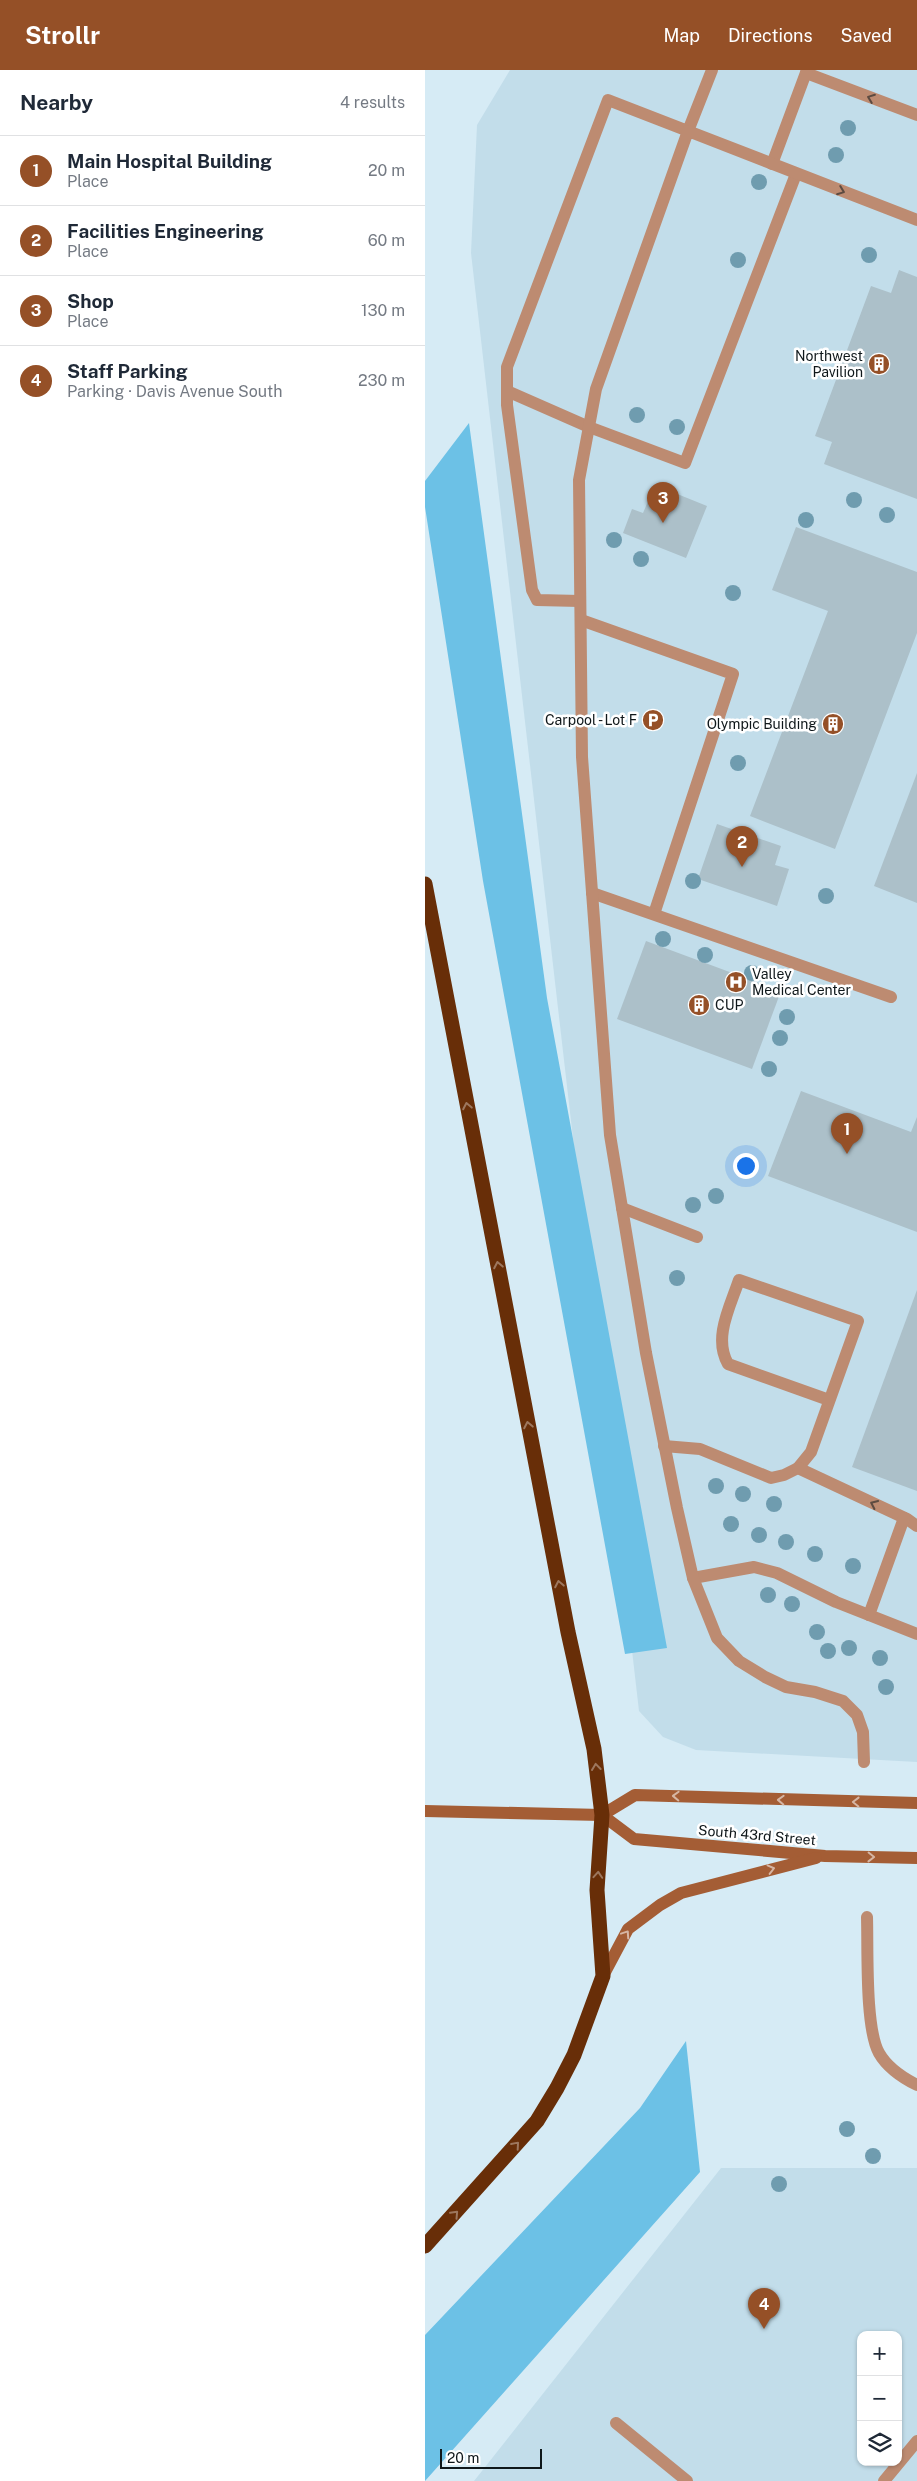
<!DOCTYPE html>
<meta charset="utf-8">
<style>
body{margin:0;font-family:"Public Sans",sans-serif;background:#f2f2f3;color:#1f2937}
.controls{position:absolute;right:15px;bottom:15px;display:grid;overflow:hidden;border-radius:10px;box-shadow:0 1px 4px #0004}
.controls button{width:45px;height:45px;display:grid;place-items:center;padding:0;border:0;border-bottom:1px solid #e0e1e3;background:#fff;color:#1f2937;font:25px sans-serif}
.scale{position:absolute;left:15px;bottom:12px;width:102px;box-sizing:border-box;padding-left:5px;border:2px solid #0f171a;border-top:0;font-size:14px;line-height:18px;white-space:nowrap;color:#0f171a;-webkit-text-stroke:4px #fff;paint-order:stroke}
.you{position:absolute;left:320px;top:1095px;width:18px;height:18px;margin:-12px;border:4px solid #fff;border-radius:50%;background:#1a73e8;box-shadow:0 0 0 8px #1a73e833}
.badge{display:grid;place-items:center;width:32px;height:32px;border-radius:50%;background:#955027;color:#fff;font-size:16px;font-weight:700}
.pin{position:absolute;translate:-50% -41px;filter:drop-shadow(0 1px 2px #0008)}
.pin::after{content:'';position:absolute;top:26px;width:18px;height:15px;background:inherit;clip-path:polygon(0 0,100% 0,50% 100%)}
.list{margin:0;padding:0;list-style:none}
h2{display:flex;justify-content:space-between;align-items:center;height:65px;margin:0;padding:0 20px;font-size:21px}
h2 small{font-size:16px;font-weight:400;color:#747a83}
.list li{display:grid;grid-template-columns:32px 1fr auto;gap:15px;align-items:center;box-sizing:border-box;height:70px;padding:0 20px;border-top:1px solid #e0e1e3}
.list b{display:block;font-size:19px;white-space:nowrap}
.list p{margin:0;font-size:16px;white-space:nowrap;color:#747a83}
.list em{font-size:16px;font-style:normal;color:#747a83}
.icon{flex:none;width:28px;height:28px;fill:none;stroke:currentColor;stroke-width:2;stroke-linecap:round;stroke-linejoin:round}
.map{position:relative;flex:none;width:492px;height:2411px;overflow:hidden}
header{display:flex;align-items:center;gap:30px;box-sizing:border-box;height:70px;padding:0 25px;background:#955027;color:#fff}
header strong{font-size:24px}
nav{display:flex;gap:28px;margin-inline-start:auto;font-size:18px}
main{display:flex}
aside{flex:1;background:#fff}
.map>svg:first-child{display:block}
</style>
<header>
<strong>Strollr</strong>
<nav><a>Map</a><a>Directions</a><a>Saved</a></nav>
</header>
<main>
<aside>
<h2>Nearby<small>4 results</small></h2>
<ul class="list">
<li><span class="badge">1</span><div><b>Main Hospital Building</b><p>Place</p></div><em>20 m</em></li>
<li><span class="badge">2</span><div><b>Facilities Engineering</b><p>Place</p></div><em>60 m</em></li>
<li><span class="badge">3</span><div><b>Shop</b><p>Place</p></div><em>130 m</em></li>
<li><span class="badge">4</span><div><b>Staff Parking</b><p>Parking · Davis Avenue South</p></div><em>230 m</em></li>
</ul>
</aside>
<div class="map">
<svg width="492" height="2411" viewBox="0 0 492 2411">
<rect width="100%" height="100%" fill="#d6ebf5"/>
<g fill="#c2ddea" fill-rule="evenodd">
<polygon points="85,0 492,0 492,1692 271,1680 238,1667 214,1641 46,183 52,55"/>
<path d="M296,2098H492V2411H49ZM436,2265H473V2392H436Z"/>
</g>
<g fill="#6cc1e6">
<polygon points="44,353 122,928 242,1578 200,1584 58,811 0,437 0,411"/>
<polygon points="261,1971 275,2102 0,2411 0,2265 215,2038"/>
</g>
<g fill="#acc0c9">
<polygon points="474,200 492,207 492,429 399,394 407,372 390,366 446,216 466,223"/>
<polygon points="230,415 282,436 261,488 198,463 207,439 218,443"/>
<polygon points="371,457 492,502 492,563 410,779 325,746 403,541 347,520"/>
<polygon points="492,703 492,833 449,816"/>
<polygon points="292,754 356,776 350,795 364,799 352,836 273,809"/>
<polygon points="221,871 356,921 327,999 192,949"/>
<polygon points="376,1021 486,1062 492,1047 492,1162 343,1106"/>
<polygon points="492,1220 492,1421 427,1397"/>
</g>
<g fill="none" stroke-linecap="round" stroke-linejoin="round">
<g stroke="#bd8b71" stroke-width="12">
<polyline points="381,3 492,45"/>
<polyline points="347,94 382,0"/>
<polyline points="82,321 164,357 260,393 371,104"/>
<polyline points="155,531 112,530 107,520 82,335 82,297 183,30 263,61 287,0"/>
<polyline points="156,550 308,604 229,844"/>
<polyline points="167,823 466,927"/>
<polyline points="197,1138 272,1167"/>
<path d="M239,1376L275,1379L346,1408L359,1405L373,1398L386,1382L433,1251L314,1210C305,1237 288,1268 303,1294L404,1330"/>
<polyline points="373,1398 482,1449 492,1456"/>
<polyline points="268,1508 329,1497 352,1503 411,1532 492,1564"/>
<polyline points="444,1545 479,1448"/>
<polyline points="439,1692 438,1662 432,1645 418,1631 390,1622 361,1617 340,1607 314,1591 292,1568 268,1508 252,1438 221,1283 185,1065 157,687 154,410 171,319 263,61 492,150"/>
<path d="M442,1847C443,1879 440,1958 454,1983C462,1997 478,2008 492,2015"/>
<polyline points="191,2353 262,2411"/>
</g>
<polyline stroke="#bd8b71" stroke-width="12" points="459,2411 492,2371"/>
<g stroke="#a45d35" stroke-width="12">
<polyline points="0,1741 177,1745 210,1725 492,1733"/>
<polyline points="177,1745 209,1769 400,1786 492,1788"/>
<polyline points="178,1906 203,1859 235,1835 256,1823 391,1788"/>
</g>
<polyline stroke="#682e08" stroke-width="15" points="0,814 143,1562 169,1679 177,1745 172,1820 178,1906 149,1985 132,2018 112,2051 0,2176"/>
</g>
<g fill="#6f9caf">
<circle cx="423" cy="58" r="8"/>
<circle cx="411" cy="85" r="8"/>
<circle cx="334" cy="112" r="8"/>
<circle cx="444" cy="185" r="8"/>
<circle cx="313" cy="190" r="8"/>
<circle cx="212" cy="345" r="8"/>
<circle cx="252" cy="357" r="8"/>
<circle cx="429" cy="430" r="8"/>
<circle cx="462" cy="445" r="8"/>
<circle cx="381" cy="450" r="8"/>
<circle cx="189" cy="470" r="8"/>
<circle cx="216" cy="489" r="8"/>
<circle cx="308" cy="523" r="8"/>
<circle cx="313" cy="693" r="8"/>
<circle cx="268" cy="811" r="8"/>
<circle cx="401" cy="826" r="8"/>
<circle cx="238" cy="869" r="8"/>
<circle cx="280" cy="885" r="8"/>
<circle cx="327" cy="903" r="8"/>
<circle cx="362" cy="947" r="8"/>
<circle cx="355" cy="968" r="8"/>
<circle cx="344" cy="999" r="8"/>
<circle cx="291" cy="1126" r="8"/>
<circle cx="268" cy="1135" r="8"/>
<circle cx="252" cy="1208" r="8"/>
<circle cx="291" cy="1416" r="8"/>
<circle cx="318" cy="1424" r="8"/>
<circle cx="349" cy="1434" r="8"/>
<circle cx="306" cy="1454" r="8"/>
<circle cx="334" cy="1465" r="8"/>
<circle cx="361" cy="1472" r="8"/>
<circle cx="390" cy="1484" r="8"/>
<circle cx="428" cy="1496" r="8"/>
<circle cx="343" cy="1525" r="8"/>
<circle cx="367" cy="1534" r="8"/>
<circle cx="392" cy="1562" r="8"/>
<circle cx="424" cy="1578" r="8"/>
<circle cx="403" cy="1581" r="8"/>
<circle cx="455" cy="1588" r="8"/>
<circle cx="461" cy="1617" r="8"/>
<circle cx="422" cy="2059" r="8"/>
<circle cx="448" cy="2086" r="8"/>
<circle cx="354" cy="2114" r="8"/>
</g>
<defs><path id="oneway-chevron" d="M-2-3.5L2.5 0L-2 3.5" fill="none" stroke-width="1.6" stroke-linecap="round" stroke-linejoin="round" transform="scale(1.25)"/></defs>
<g stroke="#5d4b41">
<use href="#oneway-chevron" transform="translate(446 28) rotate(-159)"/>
<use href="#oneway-chevron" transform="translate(416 121) rotate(21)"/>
<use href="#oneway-chevron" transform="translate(449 1434) rotate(-155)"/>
</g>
<g stroke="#9d775e">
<use href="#oneway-chevron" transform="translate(42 1036) rotate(-101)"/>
<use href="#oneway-chevron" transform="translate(73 1195) rotate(-101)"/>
<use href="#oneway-chevron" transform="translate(103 1355) rotate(-101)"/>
<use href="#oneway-chevron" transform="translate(134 1514) rotate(-101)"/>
<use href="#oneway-chevron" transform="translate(171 1697) rotate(-97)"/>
<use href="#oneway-chevron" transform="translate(173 1805) rotate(-86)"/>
<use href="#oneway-chevron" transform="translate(91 2075) rotate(-49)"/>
<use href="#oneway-chevron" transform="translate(30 2144) rotate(-47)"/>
</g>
<g stroke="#d6b6a4">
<use href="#oneway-chevron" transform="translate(251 1726) rotate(-178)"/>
<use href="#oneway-chevron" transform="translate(356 1730) rotate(-178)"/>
<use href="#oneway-chevron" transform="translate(431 1732) rotate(-179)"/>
<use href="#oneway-chevron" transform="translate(446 1787) rotate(1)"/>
<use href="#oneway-chevron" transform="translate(346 1799) rotate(-14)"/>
<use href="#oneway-chevron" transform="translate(201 1864) rotate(-56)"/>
</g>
<defs>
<g id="building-disc" transform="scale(1.125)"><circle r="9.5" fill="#955027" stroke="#fff"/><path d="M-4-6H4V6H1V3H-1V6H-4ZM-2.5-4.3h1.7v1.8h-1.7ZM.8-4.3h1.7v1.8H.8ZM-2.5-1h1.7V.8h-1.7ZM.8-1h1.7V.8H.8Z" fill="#fff"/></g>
<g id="parking-disc" transform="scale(1.125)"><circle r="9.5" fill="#955027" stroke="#fff"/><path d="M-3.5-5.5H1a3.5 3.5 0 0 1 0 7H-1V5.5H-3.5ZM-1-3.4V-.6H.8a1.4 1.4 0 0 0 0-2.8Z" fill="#fff"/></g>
<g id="hospital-disc" transform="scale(1.125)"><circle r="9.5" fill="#955027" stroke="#fff"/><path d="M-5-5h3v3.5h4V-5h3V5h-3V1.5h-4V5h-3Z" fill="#fff"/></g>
</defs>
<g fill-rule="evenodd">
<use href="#building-disc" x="454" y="294"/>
<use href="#parking-disc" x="228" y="650"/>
<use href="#building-disc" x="408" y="654"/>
<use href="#hospital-disc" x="311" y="912"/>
<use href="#building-disc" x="274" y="935"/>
</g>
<g text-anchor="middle" stroke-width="5" stroke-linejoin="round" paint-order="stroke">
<g font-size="14" fill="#0f171a" stroke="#fff" text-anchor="end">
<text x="438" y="291">Northwest<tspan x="438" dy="16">Pavilion</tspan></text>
<text x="212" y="655">Carpool - Lot F</text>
<text x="392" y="659">Olympic Building</text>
<text x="327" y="909" text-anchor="start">Valley<tspan x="327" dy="16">Medical Center</tspan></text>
<text x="290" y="940" text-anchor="start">CUP</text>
</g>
<g font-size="14" fill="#0f171a" stroke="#fff">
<text transform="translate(332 1765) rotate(5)" y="5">South 43rd Street</text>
</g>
</g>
</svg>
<div class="controls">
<button>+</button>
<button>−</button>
<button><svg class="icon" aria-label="layers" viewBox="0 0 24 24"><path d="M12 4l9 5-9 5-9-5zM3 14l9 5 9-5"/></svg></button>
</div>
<div class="scale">20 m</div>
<div class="you"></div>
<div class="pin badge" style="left:422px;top:1084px">1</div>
<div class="pin badge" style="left:317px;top:797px">2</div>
<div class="pin badge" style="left:238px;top:453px">3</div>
<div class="pin badge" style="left:339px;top:2259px">4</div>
</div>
</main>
